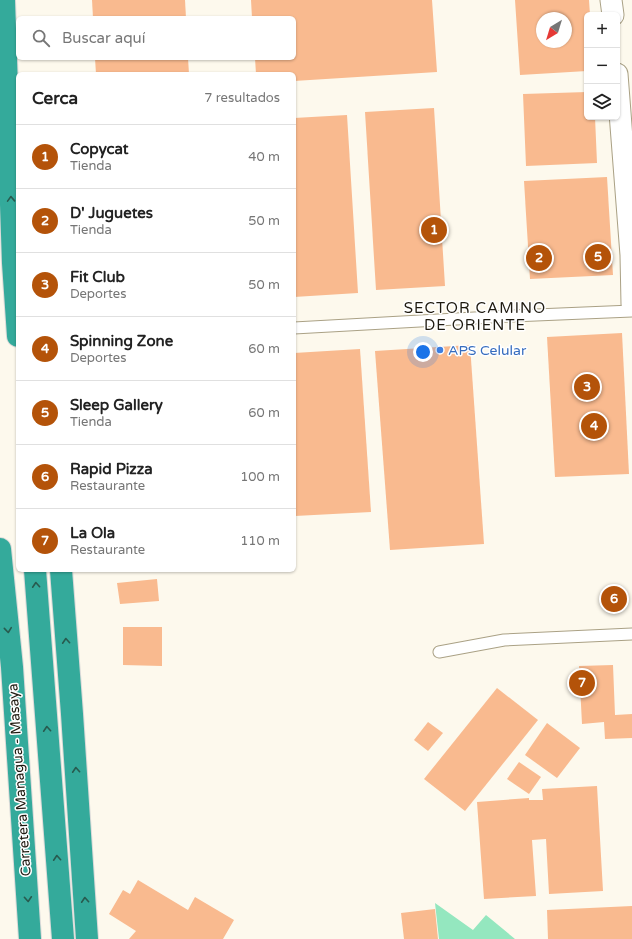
<!DOCTYPE html>
<html lang="es">
<meta charset="utf-8">
<style>
body{margin:0;font-family:"Varela Round",sans-serif;background:#f6f6f6;color:#222}
.controls{position:absolute;right:12px;top:12px;display:grid;overflow:hidden;border-radius:6px;box-shadow:0 1px 3px #0004}
.controls button{width:36px;height:36px;display:grid;place-items:center;padding:0;border:0;border-bottom:1px solid #e0e0e0;background:#fff;color:#222;font:20px sans-serif}
.compass{position:absolute;left:536px;top:12px;width:36px;height:36px;border-radius:50%;background:#fff;box-shadow:0 1px 3px #0004;rotate:218deg}
.you{position:absolute;left:423px;top:352px;width:14px;height:14px;margin:-10px;border:3px solid #fff;border-radius:50%;background:#1a73e8;box-shadow:0 0 0 6px #1a73e833}
.badge{display:grid;place-items:center;width:26px;height:26px;border-radius:50%;background:#b45309;color:#fff;font-size:13px;font-weight:700}
.pin{position:absolute;translate:-50% -50%;border:2px solid #fff;box-shadow:0 1px 4px #0006}
.list{margin:0;padding:0;list-style:none}
h2{display:flex;justify-content:space-between;align-items:center;height:52px;margin:0;padding:0 16px;font-size:17px}
h2 small{font-size:13px;font-weight:400;color:#767676}
.list li{display:grid;grid-template-columns:26px 1fr auto;gap:12px;align-items:center;box-sizing:border-box;height:64px;padding:0 16px;border-top:1px solid #e0e0e0}
.list b{display:block;font-size:15px;white-space:nowrap}
.list p{margin:0;font-size:13px;white-space:nowrap;color:#767676}
.list em{font-size:13px;font-style:normal;color:#767676}
.icon{flex:none;width:22px;height:22px;fill:none;stroke:currentColor;stroke-width:2;stroke-linecap:round;stroke-linejoin:round}
.map{position:relative;flex:none;width:632px;height:939px;overflow:hidden}
.search{position:absolute;background:#fff;box-shadow:0 1px 3px #0004;left:16px;top:16px;width:280px;height:44px;display:flex;align-items:center;gap:10px;box-sizing:border-box;padding:0 14px;border-radius:6px;color:#767676;font-size:15px}
.panel{position:absolute;background:#fff;box-shadow:0 1px 3px #0004;left:16px;top:72px;width:280px;height:500px;border-radius:6px}
.map>svg:first-child{display:block}
</style>
<div class="map">
<svg width="632" height="939" viewBox="0 0 632 939">
<rect width="100%" height="100%" fill="#fdf9ed"/>
<polygon fill="#94e7bf" points="435,903 473,930 486,915 515,939 439,939"/>
<g fill="#f9ba8f" fill-rule="evenodd">
<polygon points="92,0 185,0 186,18 93,18"/>
<polygon points="251,0 432,0 437,72 294,81 294,74 256,74 255,58 294,58 294,18 252,18"/>
<path d="M515,0H589L590,15H587V71L520,75ZM542,18H566V42H542Z"/>
<polygon points="95,58 188,58 189,74 96,74"/>
<polygon points="587,92 587,117 595,117 597,163 526,166 523,94"/>
<polygon points="434,108 445,286 376,290 365,112"/>
<polygon points="347,115 358,293 294,297 294,118"/>
<polygon points="607,177 613,275 530,279 524,181"/>
<polygon points="622,333 629,474 555,477 547,337"/>
<polygon points="470,345 484,544 390,550 375,351"/>
<polygon points="360,349 371,512 295,516 294,498 294,353"/>
<polygon points="157,579 159,601 120,604 117,583"/>
<polygon points="123,627 162,627 162,666 123,665"/>
<polygon points="613,665 615,715 632,714 632,738 605,739 604,722 582,724 579,666"/>
<polygon points="497,688 538,720 465,811 424,779"/>
<polygon points="428,722 443,733 428,751 414,740"/>
<polygon points="547,723 580,748 557,778 525,755"/>
<polygon points="519,762 541,777 529,794 507,779"/>
<polygon points="597,786 603,891 549,894 546,839 532,840 536,896 484,899 477,802 529,798 529,800 543,800 542,789"/>
<polygon points="138,880 188,910 195,897 234,920 223,939 129,939 136,931 109,914 123,890 130,894"/>
<polygon points="632,906 632,939 548,939 547,910"/>
<polygon points="435,909 438,939 404,939 401,913"/>
</g>
<g fill="none" stroke-linecap="round" stroke-linejoin="round">
<g stroke="#aaa185" stroke-width="13">
<g id="lane">
<polyline points="294,328 512,316 632,311"/>
<polyline points="439,652 504,640 632,634"/>
</g>
</g>
<g stroke="#aaa185" stroke-width="23">
<g id="street">
<polyline points="611,0 613,15"/>
<polyline points="617,74 631,255 632,304"/>
</g>
</g>
<g stroke="#dbdad9" stroke-width="24">
<g id="highway">
<polyline points="4,0 13,263 18,336"/>
<polyline points="0,549 12,667 30,939"/>
<polyline points="35,570 63,939"/>
<polyline points="61,570 72,714 87,939"/>
</g>
</g>
<use href="#lane" stroke="#fff" stroke-width="11"/>
<use href="#street" stroke="#fff" stroke-width="21"/>
<use href="#highway" stroke="#34aa9b" stroke-width="22"/>
</g>
<defs><path id="oneway-chevron" d="M-2-3.5L2.5 0L-2 3.5" fill="none" stroke-width="1.6" stroke-linecap="round" stroke-linejoin="round"/></defs>
<g stroke="#285b4f">
<use href="#oneway-chevron" transform="translate(11 199) rotate(-92)"/>
<use href="#oneway-chevron" transform="translate(36 585) rotate(-94)"/>
<use href="#oneway-chevron" transform="translate(8 630) rotate(84)"/>
<use href="#oneway-chevron" transform="translate(66 641) rotate(-94)"/>
<use href="#oneway-chevron" transform="translate(47 729) rotate(-94)"/>
<use href="#oneway-chevron" transform="translate(76 770) rotate(-94)"/>
<use href="#oneway-chevron" transform="translate(57 858) rotate(-94)"/>
<use href="#oneway-chevron" transform="translate(28 899) rotate(86)"/>
<use href="#oneway-chevron" transform="translate(85 900) rotate(-94)"/>
</g>
<circle fill="#3f7fe0" stroke="#fff" stroke-width="1.5" cx="440" cy="350" r="4"/>
<g text-anchor="middle" stroke-width="3" stroke-linejoin="round" paint-order="stroke">
<g font-size="14" fill="#366cbe" stroke="#fff" text-anchor="start">
<text x="448" y="355">APS Celular</text>
</g>
<g font-size="14" fill="#1e1a10" stroke="#fff">
<text transform="translate(19 780) rotate(-94)" y="5">Carretera Managua - Masaya</text>
</g>
<g font-size="15" letter-spacing="1" fill="#1e1a10" stroke="#fff">
<text x="475" y="313">SECTOR CAMINO<tspan x="475" dy="17">DE ORIENTE</tspan></text>
</g>
</g>
</svg>
<div class="controls">
<button>+</button>
<button>−</button>
<button><svg class="icon" aria-label="layers" viewBox="0 0 24 24"><path d="M12 4l9 5-9 5-9-5zM3 14l9 5 9-5"/></svg></button>
</div>
<svg class="compass" viewBox="-18 -18 36 36"><path d="M0-13l5 13h-10z" fill="#e53935"/><path d="M0 13l5-13h-10z" fill="#767676"/></svg>
<div class="you"></div>
<div class="pin badge" style="left:434px;top:230px">1</div>
<div class="pin badge" style="left:539px;top:258px">2</div>
<div class="pin badge" style="left:587px;top:387px">3</div>
<div class="pin badge" style="left:594px;top:426px">4</div>
<div class="pin badge" style="left:598px;top:257px">5</div>
<div class="pin badge" style="left:614px;top:599px">6</div>
<div class="pin badge" style="left:582px;top:683px">7</div>
<div class="search"><svg class="icon" aria-label="search" viewBox="0 0 24 24"><circle cx="10" cy="10" r="6"/><path d="M15 15l6 6"/></svg>Buscar aquí</div>
<section class="panel">
<h2>Cerca<small>7 resultados</small></h2>
<ul class="list">
<li><span class="badge">1</span><div><b>Copycat</b><p>Tienda</p></div><em>40 m</em></li>
<li><span class="badge">2</span><div><b>D' Juguetes</b><p>Tienda</p></div><em>50 m</em></li>
<li><span class="badge">3</span><div><b>Fit Club</b><p>Deportes</p></div><em>50 m</em></li>
<li><span class="badge">4</span><div><b>Spinning Zone</b><p>Deportes</p></div><em>60 m</em></li>
<li><span class="badge">5</span><div><b>Sleep Gallery</b><p>Tienda</p></div><em>60 m</em></li>
<li><span class="badge">6</span><div><b>Rapid Pizza</b><p>Restaurante</p></div><em>100 m</em></li>
<li><span class="badge">7</span><div><b>La Ola</b><p>Restaurante</p></div><em>110 m</em></li>
</ul>
</section>
</div>
